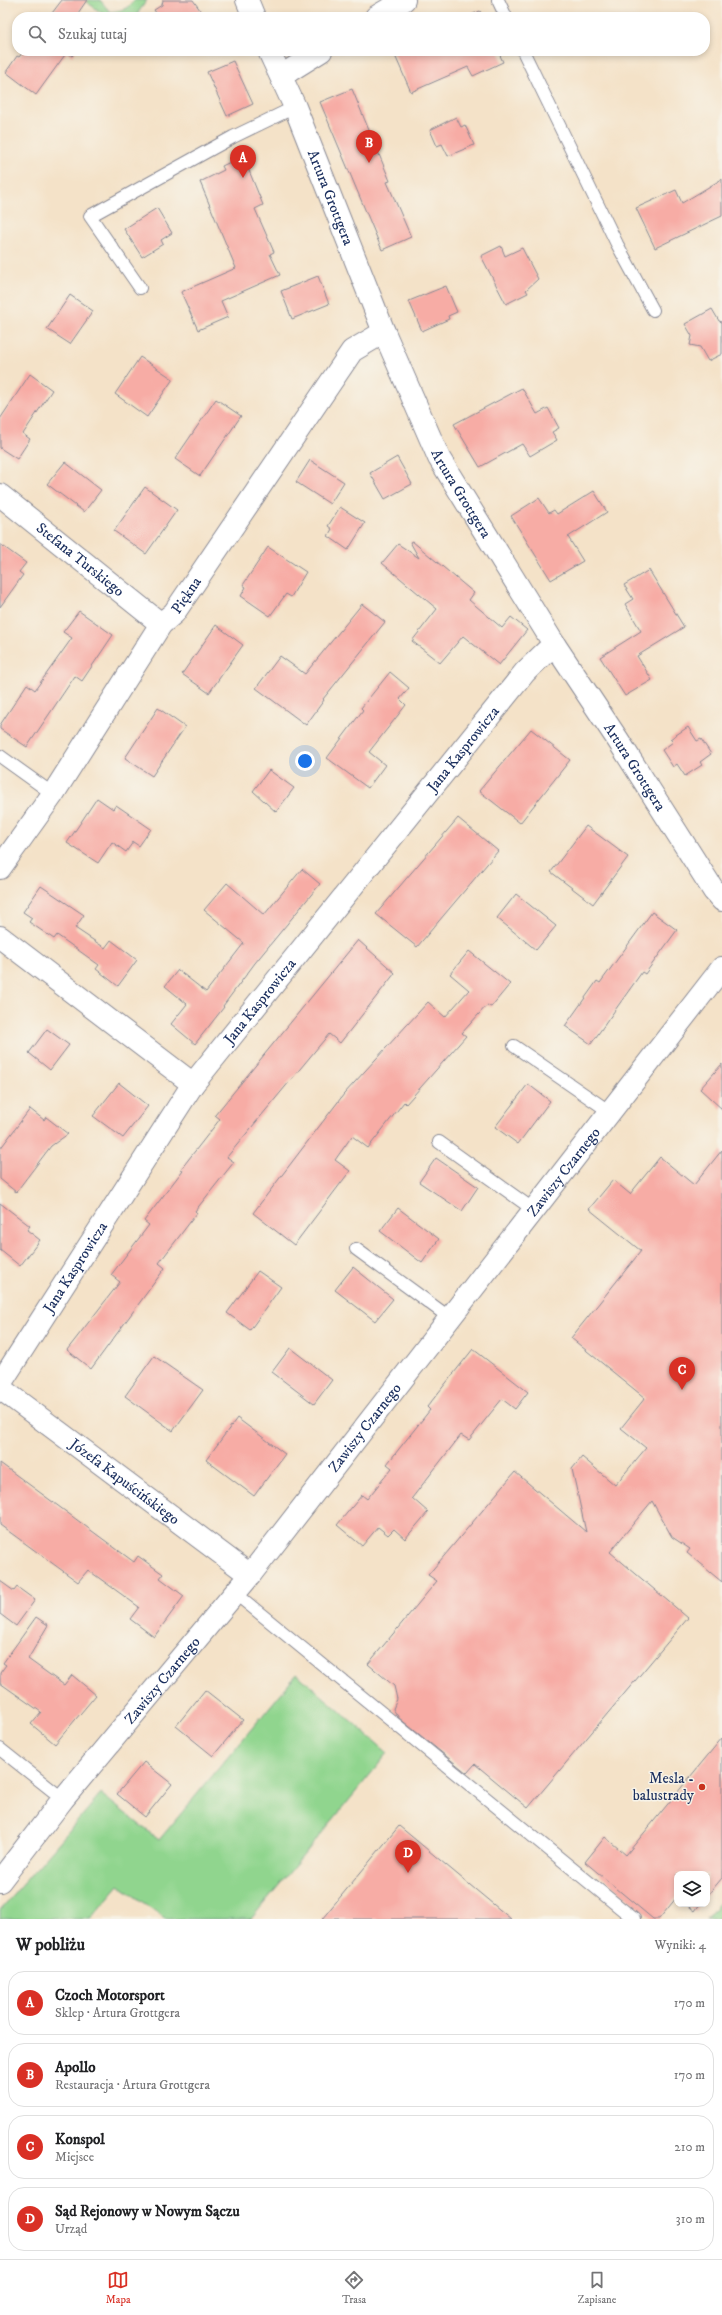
<!DOCTYPE html>
<html lang="pl">
<meta charset="utf-8">
<style>
body{margin:0;font-family:"IM FELL DW Pica",serif;background:#f2f2f2;color:#202124}
.controls{position:absolute;right:12px;bottom:12px;display:grid;overflow:hidden;border-radius:8px;box-shadow:0 2px 6px #0003}
.controls button{width:36px;height:36px;display:grid;place-items:center;padding:0;border:0;border-bottom:1px solid #e0e0e0;background:#fff;color:#202124;font:20px sans-serif}
.you{position:absolute;left:305px;top:761px;width:14px;height:14px;margin:-10px;border:3px solid #fff;border-radius:50%;background:#1a73e8;box-shadow:0 0 0 6px #1a73e833}
.badge{display:grid;place-items:center;width:26px;height:26px;border-radius:50%;background:#d93025;color:#fff;font-size:13px;font-weight:700}
.pin{position:absolute;translate:-50% -33px;filter:drop-shadow(0 1px 2px #0008)}
.pin::after{content:'';position:absolute;top:21px;width:14px;height:12px;background:inherit;clip-path:polygon(0 0,100% 0,50% 100%)}
.list{margin:0;padding:0;list-style:none}
h2{display:flex;justify-content:space-between;align-items:center;height:52px;margin:0;padding:0 16px;font-size:17px}
h2 small{font-size:13px;font-weight:400;color:#757577}
.list li{display:grid;grid-template-columns:26px 1fr auto;gap:12px;align-items:center;box-sizing:border-box;height:64px;margin:0 8px 8px;padding:0 8px;border:1px solid #e0e0e0;border-radius:16px}
.list b{display:block;font-size:15px;white-space:nowrap}
.list p{margin:0;font-size:13px;white-space:nowrap;color:#757577}
.list em{font-size:13px;font-style:normal;color:#757577}
.icon{flex:none;width:22px;height:22px;fill:none;stroke:currentColor;stroke-width:2;stroke-linecap:round;stroke-linejoin:round}
.map{position:relative;flex:none;width:722px;height:1919px;overflow:hidden}
.search{position:absolute;background:#fff;box-shadow:0 2px 6px #0003;left:12px;right:12px;top:12px;height:44px;display:flex;align-items:center;gap:10px;box-sizing:border-box;padding:0 14px;border-radius:16px;color:#757577;font-size:15px}
.sheet{height:340px;background:#fff}
nav{display:flex;justify-content:space-around;align-items:center;box-sizing:border-box;height:56px;border-top:1px solid #e0e0e0;background:#fff;font-size:11px;color:#757577}
nav a{display:grid;justify-items:center;gap:2px}
nav .on{color:#d93025}
.map>svg:first-child{display:block}
</style>
<div class="map">
<svg width="722" height="1919" viewBox="0 0 722 1919">
<rect width="100%" height="100%" fill="#f7f3e8"/>
<filter id="ink" filterUnits="userSpaceOnUse"><feTurbulence type="fractalNoise" baseFrequency=".025" numOctaves="2"/><feDisplacementMap in="SourceGraphic" scale="8" xChannelSelector="R" yChannelSelector="G"/><feConvolveMatrix kernelMatrix="1 2 1 2 8 2 1 2 1" color-interpolation-filters="sRGB"/></filter>
<filter id="wash" filterUnits="userSpaceOnUse"><feTurbulence type="fractalNoise" baseFrequency=".012" numOctaves="4" result="noise"/><feDisplacementMap in="SourceGraphic" scale="16" xChannelSelector="R" yChannelSelector="G"/><feGaussianBlur stdDeviation="0.9" result="paint"/><feColorMatrix in="noise" values="0 0 0 0 0 0 0 0 0 0 0 0 0 0 0 0 0 1.4 0 .05"/><feComposite in="paint" operator="in"/></filter>
<g filter="url(#wash)">
<rect width="100%" height="100%" fill="#f4e2c8"/>
<g fill="#90d58e" stroke="#568276">
<path d="M84,0H100L110,12C120,11 129,9 134,0H147L135,17H107Z"/>
<polygon points="297,1674 388,1753 251,1919 166,1919 119,1885 90,1919 0,1919 0,1910 101,1794 159,1840"/>
<polygon points="722,1900 722,1919 706,1919"/>
</g>
<g id="blocks">
<g fill="#f7aca5">
<polygon points="62,0 87,0 76,16 78,17 49,17"/>
<polygon points="163,0 193,0 205,17 159,17 154,10 162,5"/>
<polygon points="480,11 483,17 466,17"/>
<polygon points="24,51 76,51 72,56 67,52 36,95 6,72 17,56 19,57"/>
<polygon points="393,51 498,51 503,62 473,76 468,67 411,92"/>
<polygon points="233,61 253,104 227,116 207,72"/>
<polygon points="352,89 390,181 387,182 411,237 382,250 320,102"/>
<polygon points="456,117 461,127 465,125 474,145 448,156 442,144 437,146 430,130"/>
<polygon points="243,156 263,205 255,209 274,252 270,254 280,275 221,301 228,317 198,330 181,292 236,268 200,182 224,170 222,166"/>
<polygon points="722,179 722,216 655,248 636,208 676,190 682,203"/>
<polygon points="157,208 172,233 161,240 163,244 142,257 124,229"/>
<polygon points="501,246 505,256 522,248 538,279 526,290 528,293 506,304 481,256"/>
<polygon points="318,276 329,304 292,319 281,291"/>
<polygon points="446,286 457,312 448,316 449,319 422,331 409,301"/>
<polygon points="70,295 93,311 70,344 47,329"/>
<polygon points="712,309 719,321 722,322 722,354 708,361 700,347 690,345 692,336 685,324"/>
<polygon points="140,357 173,379 147,417 115,394"/>
<polygon points="30,374 52,390 23,434 30,439 17,459 0,448 0,419"/>
<polygon points="522,388 537,414 548,408 559,428 552,432 557,440 530,456 522,444 480,467 454,424"/>
<polygon points="216,399 241,416 200,476 175,459"/>
<polygon points="397,457 412,484 385,499 370,473"/>
<polygon points="310,460 344,482 330,504 296,482"/>
<polygon points="65,462 101,490 84,512 47,484"/>
<polygon points="145,487 177,510 146,554 114,531"/>
<polygon points="594,491 607,512 568,537 583,561 551,580 511,516 539,498 549,513 554,510 557,514"/>
<polygon points="340,507 365,523 348,550 328,536 332,529 328,526"/>
<polygon points="412,541 474,593 469,600 502,628 511,617 527,630 499,665 463,636 440,663 412,641 437,609 382,563 398,544 419,558 410,542"/>
<polygon points="0,544 26,563 19,572 23,575 0,607"/>
<polygon points="268,547 306,572 291,597 286,594 270,616 241,596 246,587 243,585"/>
<polygon points="649,570 684,627 637,656 652,680 625,696 600,657 641,631 625,604 633,599 624,585"/>
<polygon points="362,604 385,622 323,699 324,700 306,725 256,688 280,656 305,674"/>
<polygon points="79,611 113,635 82,681 75,676 27,747 0,729 0,725 27,684 35,690 72,638 63,632"/>
<polygon points="216,625 243,645 209,693 182,674"/>
<polygon points="390,672 409,688 400,699 406,705 369,752 385,765 368,788 327,758 363,710 361,708"/>
<polygon points="158,708 185,727 152,776 125,758"/>
<polygon points="688,727 697,741 701,739 711,754 700,762 702,765 685,776 677,764 673,767 662,750 673,742 670,739"/>
<polygon points="531,729 570,760 520,823 479,791"/>
<polygon points="269,770 294,788 276,812 253,791"/>
<polygon points="97,798 113,809 116,805 151,829 139,846 133,842 126,852 112,842 98,863 67,843"/>
<polygon points="458,818 498,851 417,947 376,914"/>
<polygon points="586,826 628,857 593,904 551,872"/>
<polygon points="302,869 320,884 255,963 223,1006 224,1007 195,1044 171,1024 187,1004 165,986 178,970 206,992 244,943 204,910 227,883 264,915"/>
<polygon points="41,886 84,915 75,928 105,948 111,940 137,960 118,986 96,969 99,965 57,935 54,939 29,922 32,918 23,912"/>
<polygon points="516,894 556,926 536,950 497,918"/>
<polygon points="652,912 677,930 645,974 642,972 591,1044 565,1026 597,981 600,983"/>
<polygon points="358,940 395,973 340,1043 329,1034 227,1157 234,1162 195,1211 197,1213 159,1263 165,1268 91,1369 67,1350 120,1282 111,1275 149,1225 144,1221 183,1170 181,1169 220,1119 215,1115"/>
<polygon points="469,951 510,984 491,1007 487,1005 462,1033 466,1036 406,1104 404,1102 368,1148 352,1136 335,1160 350,1171 294,1245 253,1213 344,1094 428,1002 445,1017 469,990 450,974"/>
<polygon points="47,1029 69,1045 50,1070 29,1053"/>
<polygon points="722,1064 722,1109 700,1089"/>
<polygon points="119,1083 148,1106 123,1138 93,1116"/>
<polygon points="528,1084 550,1101 518,1144 495,1127"/>
<polygon points="30,1109 44,1120 46,1117 68,1134 51,1146 16,1192 0,1179 0,1149"/>
<polygon points="722,1150 722,1582 687,1553 690,1549 672,1537 652,1501 610,1552 688,1618 528,1808 475,1764 467,1773 399,1718 393,1709 397,1699 394,1686 368,1664 437,1581 428,1575 515,1472 586,1532 572,1469 582,1457 615,1485 646,1448 621,1428 645,1398 571,1338 641,1251 589,1209 613,1180 630,1194 660,1157 694,1185"/>
<polygon points="436,1158 478,1187 462,1211 419,1182"/>
<polygon points="0,1203 30,1226 27,1230 40,1240 20,1266 0,1250"/>
<polygon points="398,1208 439,1239 422,1263 380,1231"/>
<polygon points="353,1267 393,1299 375,1321 335,1290"/>
<polygon points="258,1271 281,1287 250,1330 227,1313"/>
<polygon points="290,1348 332,1380 314,1404 272,1372"/>
<polygon points="473,1349 528,1392 515,1409 502,1399 469,1440 461,1435 412,1498 428,1512 405,1539 394,1529 388,1535 378,1527 362,1546 337,1525 362,1495 367,1499 392,1468 387,1464 430,1410 427,1407"/>
<polygon points="154,1356 203,1390 173,1431 125,1396"/>
<polygon points="237,1418 285,1454 254,1496 206,1460"/>
<polygon points="0,1463 134,1562 138,1556 163,1574 160,1578 184,1596 154,1637 130,1619 139,1607 88,1570 78,1582 0,1525"/>
<polygon points="0,1581 14,1591 17,1587 35,1600 16,1626 0,1614"/>
<polygon points="36,1617 48,1625 28,1659 64,1685 72,1675 96,1695 55,1744 31,1724 41,1712 0,1683 0,1673 6,1665 3,1663"/>
<polygon points="205,1690 243,1720 213,1756 176,1726"/>
<polygon points="722,1738 722,1878 707,1896 707,1874 677,1874 677,1897 659,1919 653,1919 585,1862 605,1837 626,1855"/>
<polygon points="144,1762 172,1784 145,1817 117,1794"/>
<polygon points="399,1826 511,1919 322,1919"/>
<polygon points="686,1904 700,1904 695,1911"/>
</g>
</g>
</g>
<g filter="url(#ink)">
<use href="#blocks" fill-opacity="0" stroke="#888893" stroke-width="1"/>
<g fill="none" stroke-linecap="round" stroke-linejoin="round">
<g stroke="#888893" stroke-width="14">
<g id="lane">
<polyline points="498,0 506,17"/>
<polyline points="523,51 617,244 653,310"/>
<polyline points="140,288 90,216 233,137 295,107"/>
<polyline points="0,756 53,794"/>
<polyline points="514,1046 610,1112"/>
<polyline points="439,1142 534,1210"/>
<polyline points="356,1249 450,1318"/>
<polyline points="235,1593 634,1919"/>
<polyline points="0,1749 63,1799"/>
</g>
</g>
<g stroke="#888893" stroke-width="24">
<g id="street">
<polyline points="247,0 254,17"/>
<polyline points="376,17 404,0"/>
<path id="s1" d="M269,51L295,107L384,332L439,458L554,644L618,740L714,891L722,900"/>
<polyline points="281,76 321,51"/>
<path id="s2" d="M0,495L161,624"/>
<path id="s3" d="M0,868L53,794L161,624L174,613L352,351L384,332"/>
<polyline points="0,937 193,1084"/>
<path id="s4" d="M0,1384L193,1084L525,672L554,644"/>
<path id="s5" d="M0,1388L250,1575"/>
<path id="s6" d="M0,1881L63,1799L250,1575L722,968"/>
</g>
</g>
<use href="#lane" stroke="#fff" stroke-width="12"/>
<use href="#street" stroke="#fff" stroke-width="22"/>
</g>
</g>
<circle fill="#c8321e" stroke="#f7f3e8" stroke-width="1.5" cx="702" cy="1787" r="4"/>
<g text-anchor="middle" stroke-width="3" stroke-linejoin="round" paint-order="stroke">
<g font-size="15" fill="#1b2f5e" stroke="#f7f3e8">
<text dy="5" stroke="none"><textPath href="#s1" startOffset="159">Artura Grottgera</textPath></text>
<text dy="5" stroke="none"><textPath href="#s1" startOffset="483">Artura Grottgera</textPath></text>
<text dy="5" stroke="none"><textPath href="#s2" startOffset="103">Stefana Turskiego</textPath></text>
<text dy="5" stroke="none"><textPath href="#s3" startOffset="331">Piękna</textPath></text>
<text dy="5" stroke="none"><textPath href="#s4" startOffset="787">Jana Kasprowicza</textPath></text>
<text dy="5" stroke="none"><textPath href="#s1" startOffset="807">Artura Grottgera</textPath></text>
<text dy="5" stroke="none"><textPath href="#s4" startOffset="463">Jana Kasprowicza</textPath></text>
<text dy="5" stroke="none"><textPath href="#s6" startOffset="906">Zawiszy Czarnego</textPath></text>
<text dy="5" stroke="none"><textPath href="#s4" startOffset="139">Jana Kasprowicza</textPath></text>
<text dy="5" stroke="none"><textPath href="#s6" startOffset="582">Zawiszy Czarnego</textPath></text>
<text dy="5" stroke="none"><textPath href="#s5" startOffset="156">Józefa Kapuścińskiego</textPath></text>
<text dy="5" stroke="none"><textPath href="#s6" startOffset="258">Zawiszy Czarnego</textPath></text>
</g>
<g font-size="15" fill="#1b2f5e" stroke="#f7f3e8" text-anchor="end">
<text x="694" y="1783">Mesla -<tspan x="694" dy="17">balustrady</tspan></text>
</g>
</g>
</svg>
<div class="controls">
<button><svg class="icon" aria-label="layers" viewBox="0 0 24 24"><path d="M12 4l9 5-9 5-9-5zM3 14l9 5 9-5"/></svg></button>
</div>
<div class="you"></div>
<div class="pin badge" style="left:243px;top:178px">A</div>
<div class="pin badge" style="left:369px;top:163px">B</div>
<div class="pin badge" style="left:682px;top:1390px">C</div>
<div class="pin badge" style="left:408px;top:1873px">D</div>
<div class="search"><svg class="icon" aria-label="search" viewBox="0 0 24 24"><circle cx="10" cy="10" r="6"/><path d="M15 15l6 6"/></svg>Szukaj tutaj</div>
</div>
<section class="sheet">
<h2>W pobliżu<small>Wyniki: 4</small></h2>
<ul class="list">
<li><span class="badge">A</span><div><b>Czoch Motorsport</b><p>Sklep · Artura Grottgera</p></div><em>170 m</em></li>
<li><span class="badge">B</span><div><b>Apollo</b><p>Restauracja · Artura Grottgera</p></div><em>170 m</em></li>
<li><span class="badge">C</span><div><b>Konspol</b><p>Miejsce</p></div><em>210 m</em></li>
<li><span class="badge">D</span><div><b>Sąd Rejonowy w Nowym Sączu</b><p>Urząd</p></div><em>310 m</em></li>
</ul>
</section>
<nav>
<a class="on"><svg class="icon" aria-label="map" viewBox="0 0 24 24"><path d="M3 6l6-2 6 2 6-2v14l-6 2-6-2-6 2zM9 4v14M15 6v14"/></svg>Mapa</a>
<a><svg class="icon" aria-label="directions" viewBox="0 0 24 24"><path d="M12 3l9 9-9 9-9-9zM9 14v-3h6M13 9l2 2-2 2"/></svg>Trasa</a>
<a><svg class="icon" aria-label="saved" viewBox="0 0 24 24"><path d="M7 4h10v16l-5-4-5 4z"/></svg>Zapisane</a>
</nav>
